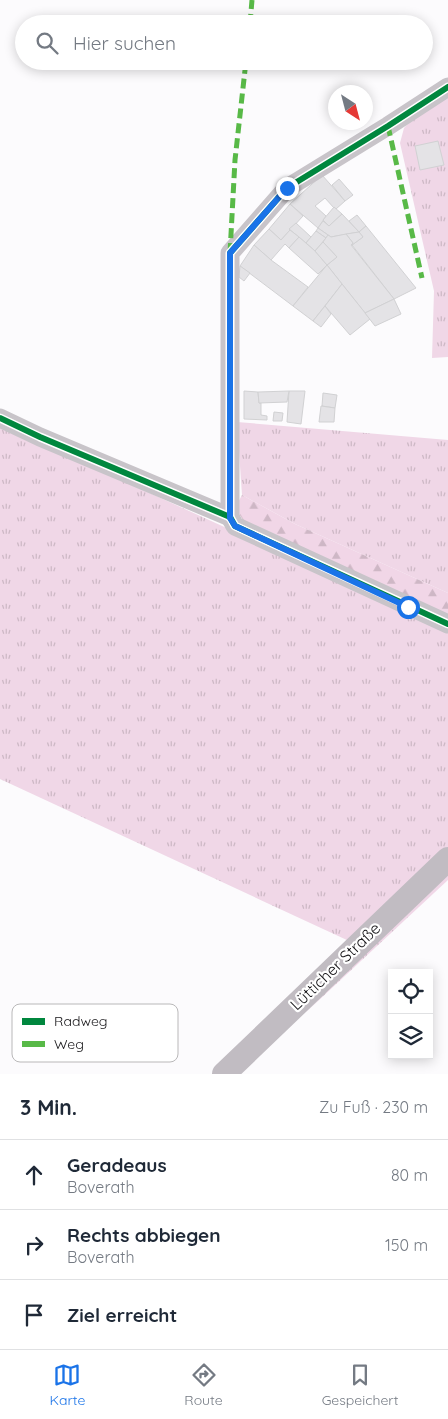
<!DOCTYPE html>
<html lang="de">
<meta charset="utf-8">
<style>
body{margin:0;font-family:Quicksand,sans-serif;background:#f2f2f3;color:#1f2937}
.controls{position:absolute;right:15px;bottom:15px;display:grid;overflow:hidden;border-radius:0px;box-shadow:0 2px 12px #0003}
.controls button{width:45px;height:45px;display:grid;place-items:center;padding:0;border:0;border-bottom:1px solid #e0e1e3;background:#fff;color:#1f2937;font:25px sans-serif}
.compass{position:absolute;left:328px;top:85px;width:45px;height:45px;border-radius:50%;background:#fff;box-shadow:0 2px 12px #0003;rotate:144deg}
.stop{position:absolute;width:15px;height:15px;margin:-11px;border:4px solid #1a73e8;border-radius:50%;background:#fff}
.stop.end{background:#1a73e8;border-color:#fff;box-shadow:0 1px 5px #0008}
.list{margin:0;padding:0;list-style:none}
h2{display:flex;justify-content:space-between;align-items:center;height:65px;margin:0;padding:0 20px;font-size:21px}
h2 small{font-size:16px;font-weight:400;color:#747a83}
.list li{display:grid;grid-template-columns:32px 1fr auto;gap:15px;align-items:center;box-sizing:border-box;height:70px;padding:0 20px;border-top:1px solid #e0e1e3}
.list b{display:block;font-size:19px;white-space:nowrap}
.list p{margin:0;font-size:16px;white-space:nowrap;color:#747a83}
.list em{font-size:16px;font-style:normal;color:#747a83}
.icon{flex:none;width:28px;height:28px;fill:none;stroke:currentColor;stroke-width:2;stroke-linecap:round;stroke-linejoin:round}
.map{position:relative;flex:none;width:448px;height:1074px;overflow:hidden}
.search{position:absolute;background:#fff;box-shadow:0 2px 12px #0003;left:15px;right:15px;top:15px;height:55px;display:flex;align-items:center;gap:12px;box-sizing:border-box;padding:0 18px;border-radius:28px;color:#747a83;font-size:19px}
.sheet{height:275px;background:#fff}
nav{display:flex;justify-content:space-around;align-items:center;box-sizing:border-box;height:70px;border-top:1px solid #e0e1e3;background:#fff;font-size:14px;color:#747a83}
nav a{display:grid;justify-items:center;gap:2px}
nav .on{color:#1a73e8}
.map>svg:first-child{display:block}
</style>
<div class="map">
<svg width="448" height="1074" viewBox="0 0 448 1074">
<defs>
<pattern id="grass-tufts" width="24" height="20" patternUnits="userSpaceOnUse" patternTransform="scale(1.25)"><rect width="24" height="20" fill="#f0d7e7"/><path d="M3 7l-1-3M5 7V3M7 7l1-3M15 17l-1-3M17 17v-4M19 17l1-3" fill="none" stroke="#cdb8c5"/></pattern>
<pattern id="forest-firs" width="22" height="20" patternUnits="userSpaceOnUse" patternTransform="scale(1.25)"><rect width="22" height="20" fill="#f1d6e7"/><path d="M5 1l3.5 6h-7zM16 11l3.5 6h-7z" fill="#ceb7c5"/></pattern>
</defs>
<rect width="100%" height="100%" fill="#fcfbfd"/>
<g fill="url(#grass-tufts)">
<polygon points="448,97 448,357 432,358 434,291 400,143 404,128 413,118"/>
<polygon points="237,422 448,440 448,593 295,524 242,495"/>
<polygon points="0,425 231,530 448,632 448,847 394,901 349,941 0,779"/>
<polygon points="448,870 448,880 304,1014"/>
</g>
<polygon fill="url(#forest-firs)" points="242,495 295,524 448,593 448,617 243,520 235,508"/>
<g fill="#e4e3e6" stroke="#d1d1d3">
<polygon points="438,141 444,165 420,170 415,146"/>
<polygon points="322,175 345,201 336,209 334,208 325,198 315,206 326,216 318,228 290,204"/>
<polygon points="339,179 353,195 345,201 332,185"/>
<polygon points="290,204 303,216 281,240 269,229"/>
<polygon points="334,207 342,214 329,226 323,220"/>
<polygon points="342,214 359,232 331,237 318,228 323,221 329,226"/>
<polygon points="357,215 366,226 359,232 349,221"/>
<polygon points="296,223 311,237 306,243 289,229"/>
<polygon points="366,226 416,288 394,299 352,245 363,237 359,232"/>
<polygon points="318,228 328,235 326,238 316,231"/>
<polygon points="269,229 281,240 290,230 299,237 289,248 285,244 271,260 254,245"/>
<polygon points="316,231 326,238 315,251 306,243"/>
<polygon points="359,232 363,237 352,245 353,243 346,234"/>
<polygon points="346,234 353,243 351,245 394,299 365,313 327,265 337,257 323,242 328,235 331,237"/>
<polygon points="299,237 315,251 327,265 318,274 289,248"/>
<polygon points="323,242 337,257 327,265 315,251"/>
<polygon points="254,245 271,260 308,287 293,306 240,266"/>
<polygon points="327,265 342,284 313,321 293,306"/>
<polygon points="240,266 250,273 244,281 239,277"/>
<polygon points="342,284 370,319 350,335 325,306"/>
<polygon points="394,299 401,314 375,326 365,313"/>
<polygon points="325,306 331,314 321,327 313,321"/>
<polygon points="244,391 258,392 259,403 261,403 261,415 267,416 267,420 244,419"/>
<polygon points="289,391 305,391 301,424 287,422"/>
<polygon points="289,391 287,402 259,403 258,392"/>
<polygon points="323,393 337,395 335,408 322,406"/>
<polygon points="321,406 335,408 334,422 319,422"/>
<polygon points="274,412 283,413 282,421 273,421"/>
</g>
<g fill="none" stroke-linecap="round" stroke-linejoin="round">
<g stroke="#c8c4c9" stroke-width="19">
<polyline points="448,87 388,126 287,188 230,253 230,517 235,526 448,624"/>
<polyline points="0,418 40,437 230,517"/>
</g>
<polyline stroke="#c1bcc2" stroke-width="24" points="224,1074 448,859"/>
<g stroke="#58b947" stroke-width="5" stroke-dasharray="10 5" stroke-linecap="butt">
<polyline points="250,24 252,0"/>
<polyline points="388,126 422,278"/>
<polyline points="230,253 235,160 246,61"/>
</g>
<g stroke="#fff" stroke-width="9">
<g id="cycleway">
<polyline points="448,87 388,126 287,188 230,253 230,517 235,526 448,624"/>
<polyline points="0,418 40,437 230,517"/>
</g>
</g>
<use href="#cycleway" stroke="#00873e" stroke-width="6"/>
</g>
<g fill="none" stroke-linecap="round" stroke-linejoin="round">
<polyline stroke="#1a73e8" stroke-width="6" points="287,188 230,253 230,518 235,526 408,607"/>
</g>
<g text-anchor="middle" stroke-width="4.5" stroke-linejoin="round" paint-order="stroke">
<g font-size="16" fill="#151417" stroke="#fff">
<text transform="translate(335 966) rotate(-44)" y="6">Lütticher Straße</text>
</g>
</g>
<rect x="12" y="1004" width="166" height="58" rx="8" fill="#fff" stroke="#b9b8b9" stroke-width="1"/>
<rect x="22" y="1018" width="23" height="7" fill="#00873e"/>
<rect x="22" y="1041" width="23" height="6" fill="#58b947"/>
<g font-size="14" fill="#151417">
<text x="54" y="1026">Radweg</text>
<text x="54" y="1049">Weg</text>
</g>
</svg>
<div class="controls">
<button><svg class="icon" aria-label="locate" viewBox="0 0 24 24"><circle cx="12" cy="12" r="6"/><path d="M12 2v4M12 18v4M2 12h4M18 12h4"/></svg></button>
<button><svg class="icon" aria-label="layers" viewBox="0 0 24 24"><path d="M12 4l9 5-9 5-9-5zM3 14l9 5 9-5"/></svg></button>
</div>
<svg class="compass" viewBox="-18 -18 36 36"><path d="M0-13l5 13h-10z" fill="#e53935"/><path d="M0 13l5-13h-10z" fill="#747a83"/></svg>
<div class="stop" style="left:408px;top:607px"></div>
<div class="stop end" style="left:287px;top:188px"></div>
<div class="search"><svg class="icon" aria-label="search" viewBox="0 0 24 24"><circle cx="10" cy="10" r="6"/><path d="M15 15l6 6"/></svg>Hier suchen</div>
</div>
<section class="sheet">
<h2>3 Min.<small>Zu Fuß · 230 m</small></h2>
<ul class="list">
<li><svg class="icon" aria-label="ahead" viewBox="0 0 24 24"><path d="M12 20V5M6 11l6-6 6 6"/></svg><div><b>Geradeaus</b><p>Boverath</p></div><em>80 m</em></li>
<li><svg class="icon" aria-label="right" viewBox="0 0 24 24"><path d="M7 20v-9h11M14 6l5 5-5 5"/></svg><div><b>Rechts abbiegen</b><p>Boverath</p></div><em>150 m</em></li>
<li><svg class="icon" aria-label="arrive" viewBox="0 0 24 24"><path d="M6 21V4h12l-3 4 3 4H6"/></svg><div><b>Ziel erreicht</b></div></li>
</ul>
</section>
<nav>
<a class="on"><svg class="icon" aria-label="map" viewBox="0 0 24 24"><path d="M3 6l6-2 6 2 6-2v14l-6 2-6-2-6 2zM9 4v14M15 6v14"/></svg>Karte</a>
<a><svg class="icon" aria-label="directions" viewBox="0 0 24 24"><path d="M12 3l9 9-9 9-9-9zM9 14v-3h6M13 9l2 2-2 2"/></svg>Route</a>
<a><svg class="icon" aria-label="saved" viewBox="0 0 24 24"><path d="M7 4h10v16l-5-4-5 4z"/></svg>Gespeichert</a>
</nav>
